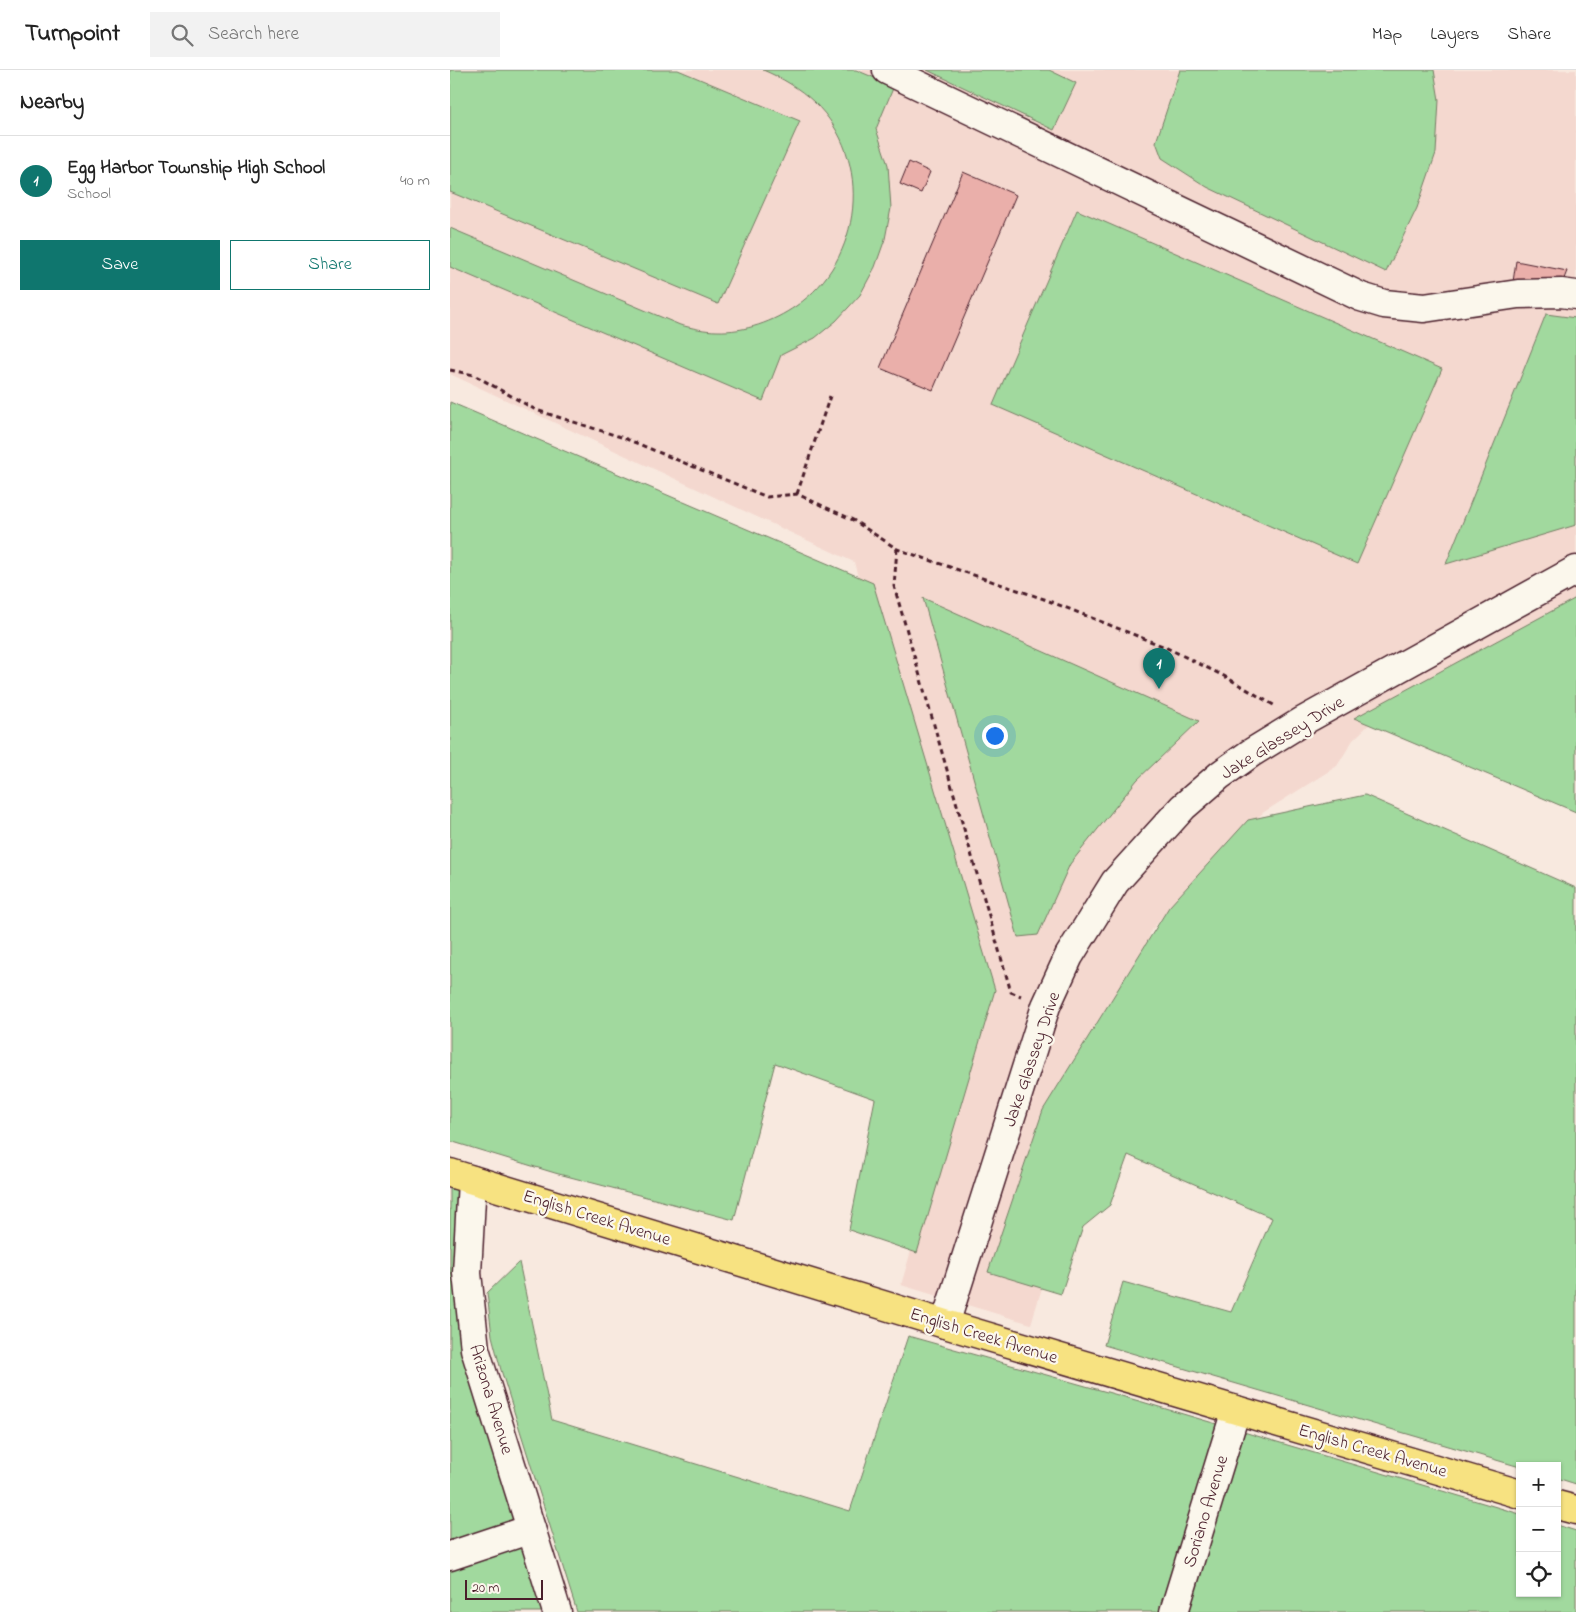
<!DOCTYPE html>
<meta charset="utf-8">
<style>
body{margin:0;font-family:"Indie Flower",sans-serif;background:#f2f2f2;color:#222}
.controls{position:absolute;right:15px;bottom:15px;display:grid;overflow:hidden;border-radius:0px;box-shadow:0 1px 4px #0004}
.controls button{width:45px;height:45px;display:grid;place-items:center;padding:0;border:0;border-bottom:1px solid #e0e0e0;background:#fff;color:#222;font:25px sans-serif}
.scale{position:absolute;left:15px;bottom:12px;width:78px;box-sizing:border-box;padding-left:5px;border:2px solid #4a1f2b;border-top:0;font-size:14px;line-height:18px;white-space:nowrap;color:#4a1f2b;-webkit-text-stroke:4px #fbf7ec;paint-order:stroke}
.you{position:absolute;left:544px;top:665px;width:18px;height:18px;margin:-12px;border:4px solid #fff;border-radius:50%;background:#1a73e8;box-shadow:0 0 0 8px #1a73e833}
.badge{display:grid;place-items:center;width:32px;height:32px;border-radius:50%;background:#0f766e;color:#fff;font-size:16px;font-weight:700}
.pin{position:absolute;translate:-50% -41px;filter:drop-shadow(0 1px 2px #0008)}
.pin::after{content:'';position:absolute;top:26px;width:18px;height:15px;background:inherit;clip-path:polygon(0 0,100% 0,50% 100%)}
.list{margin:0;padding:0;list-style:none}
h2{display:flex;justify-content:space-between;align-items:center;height:65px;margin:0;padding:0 20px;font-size:21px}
h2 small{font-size:16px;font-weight:400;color:#767676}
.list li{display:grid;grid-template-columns:32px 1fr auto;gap:15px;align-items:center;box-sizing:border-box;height:90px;padding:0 20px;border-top:1px solid #e0e0e0}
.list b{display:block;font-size:19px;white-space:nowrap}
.list p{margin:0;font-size:16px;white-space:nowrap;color:#767676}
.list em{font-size:16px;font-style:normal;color:#767676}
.actions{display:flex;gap:10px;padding:15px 20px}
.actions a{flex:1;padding:11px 0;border:1px solid #0f766e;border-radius:0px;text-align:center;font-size:18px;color:#0f766e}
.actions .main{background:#0f766e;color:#fff}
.icon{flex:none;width:28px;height:28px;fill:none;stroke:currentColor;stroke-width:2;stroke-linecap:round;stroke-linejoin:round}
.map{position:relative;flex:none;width:1126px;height:1542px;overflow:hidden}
header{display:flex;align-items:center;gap:30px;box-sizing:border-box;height:70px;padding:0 25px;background:#fff;border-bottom:1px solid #e0e0e0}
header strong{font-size:24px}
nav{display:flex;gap:28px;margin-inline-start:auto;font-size:18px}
.search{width:350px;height:45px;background:#f2f2f2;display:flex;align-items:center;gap:12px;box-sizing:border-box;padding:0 18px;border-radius:0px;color:#767676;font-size:19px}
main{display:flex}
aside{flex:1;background:#fff}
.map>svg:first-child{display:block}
</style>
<header>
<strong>Turnpoint</strong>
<div class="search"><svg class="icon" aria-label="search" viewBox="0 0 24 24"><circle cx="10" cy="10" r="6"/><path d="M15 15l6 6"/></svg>Search here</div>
<nav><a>Map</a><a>Layers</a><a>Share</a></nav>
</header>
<main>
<aside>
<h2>Nearby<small></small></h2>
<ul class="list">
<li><span class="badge">1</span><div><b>Egg Harbor Township High School</b><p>School</p></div><em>40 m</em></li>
</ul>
<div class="actions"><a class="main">Save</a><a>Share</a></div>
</aside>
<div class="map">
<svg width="1126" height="1542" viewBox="0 0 1126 1542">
<rect width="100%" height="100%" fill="#f8e9df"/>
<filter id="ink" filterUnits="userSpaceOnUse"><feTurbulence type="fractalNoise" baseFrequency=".02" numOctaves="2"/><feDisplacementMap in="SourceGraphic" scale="10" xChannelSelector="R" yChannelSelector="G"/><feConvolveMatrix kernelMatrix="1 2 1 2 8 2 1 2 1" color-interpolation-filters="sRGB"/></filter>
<g filter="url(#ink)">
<polygon fill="#f4d8cf" points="0,0 1126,0 1126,538 927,647 903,670 887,696 814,742 778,775 734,821 701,861 581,1254 451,1215 527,956 404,492 0,304"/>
<g fill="#a1d99e" stroke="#767c64">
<polygon points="0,0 228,0 350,51 268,234 0,122"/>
<path d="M313,0H406L444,16L426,59L438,95L441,138L435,169L425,197L410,225L386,251L365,268L331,285L313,331L0,197V158L230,255C242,258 255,261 267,261C295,262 323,252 346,236C413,190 424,89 364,32C349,18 332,8 313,0Z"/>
<polygon points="477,0 599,0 626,13 604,60"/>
<polygon points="730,0 984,0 989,30 986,83 967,138 936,202 757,117 712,88 706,72"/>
<polygon points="627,140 992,299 907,494 543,335"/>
<polygon points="1096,244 1126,248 1126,455 996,494"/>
<polygon points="0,332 423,513 545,920 467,1183 399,1160 425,1029 325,993 284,1150 105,1103 0,1071"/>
<polygon points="473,528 749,651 687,710 620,794 588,865 568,867"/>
<polygon points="1126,528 1126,742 904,648"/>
<polygon points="915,725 1126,818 1126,1414 1107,1408 1107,1396 1070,1397 654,1275 673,1212 781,1242 822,1148 678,1085 660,1135 633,1157 611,1224 538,1202 593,1040 719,837 798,750"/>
<polygon points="0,1103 22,1110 17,1203 101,1542 0,1542"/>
<polygon points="69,1192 102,1350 400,1441 458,1266 689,1331 1070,1444 1070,1523 1107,1523 1107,1455 1126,1461 1126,1542 127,1542 51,1300 42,1266 37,1223"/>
</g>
<g fill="#eaafaa" stroke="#4a1f2b">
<polygon points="459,92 480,102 471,123 450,114"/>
<polygon points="513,102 566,125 483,320 430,298"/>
<polygon points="1066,191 1117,201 1110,219 1063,212"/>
</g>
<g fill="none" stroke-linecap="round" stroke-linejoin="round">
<g stroke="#4a1f2b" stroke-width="31">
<g id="minor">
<polyline points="437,0 911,227 934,234 974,238 1068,224 1111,223 1126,225"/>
<polyline points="22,1110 17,1203 25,1279 107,1542"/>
<polyline points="495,1254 596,936 619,886 665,812 733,737 770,705 801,683 853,651 1126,500"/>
<polyline points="0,1486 81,1459"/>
<polyline points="724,1542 786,1340"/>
</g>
</g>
<g stroke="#4a1f2b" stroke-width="31">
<g id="major">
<polyline points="0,1103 495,1254 1070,1424"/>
<polyline points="1107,1435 1126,1440"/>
</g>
</g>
<g stroke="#4a1f2b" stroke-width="3" stroke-dasharray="5 4" stroke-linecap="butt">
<polyline points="0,300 24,305 86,340 174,368 317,427 347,424 403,450 447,479 594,529 715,577 774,606 827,637"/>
<polyline points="347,424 380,326"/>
<polyline points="447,479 444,516 561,922 571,926"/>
</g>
<use href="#minor" stroke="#fbf7ec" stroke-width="28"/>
<use href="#major" stroke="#f7e281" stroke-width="28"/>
</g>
</g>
<g text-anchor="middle" stroke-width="4.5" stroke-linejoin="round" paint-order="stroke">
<g font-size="18" fill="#4a1f2b" stroke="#fbf7ec">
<text transform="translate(832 667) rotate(-32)" y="6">Jake Glassey Drive</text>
<text transform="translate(581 989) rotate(-71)" y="6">Jake Glassey Drive</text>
<text transform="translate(147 1147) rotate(17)" y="6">English Creek Avenue</text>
<text transform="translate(534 1265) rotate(17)" y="6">English Creek Avenue</text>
<text transform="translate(42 1329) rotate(73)" y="6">Arizona Avenue</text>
<text transform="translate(923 1380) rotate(16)" y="6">English Creek Avenue</text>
<text transform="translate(755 1441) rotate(-73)" y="6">Soriano Avenue</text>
</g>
</g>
</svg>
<div class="controls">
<button>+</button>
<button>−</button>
<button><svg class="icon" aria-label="locate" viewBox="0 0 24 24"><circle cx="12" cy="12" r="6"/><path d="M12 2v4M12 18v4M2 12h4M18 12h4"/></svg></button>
</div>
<div class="scale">20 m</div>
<div class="you"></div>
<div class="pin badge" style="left:709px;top:619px">1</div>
</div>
</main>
